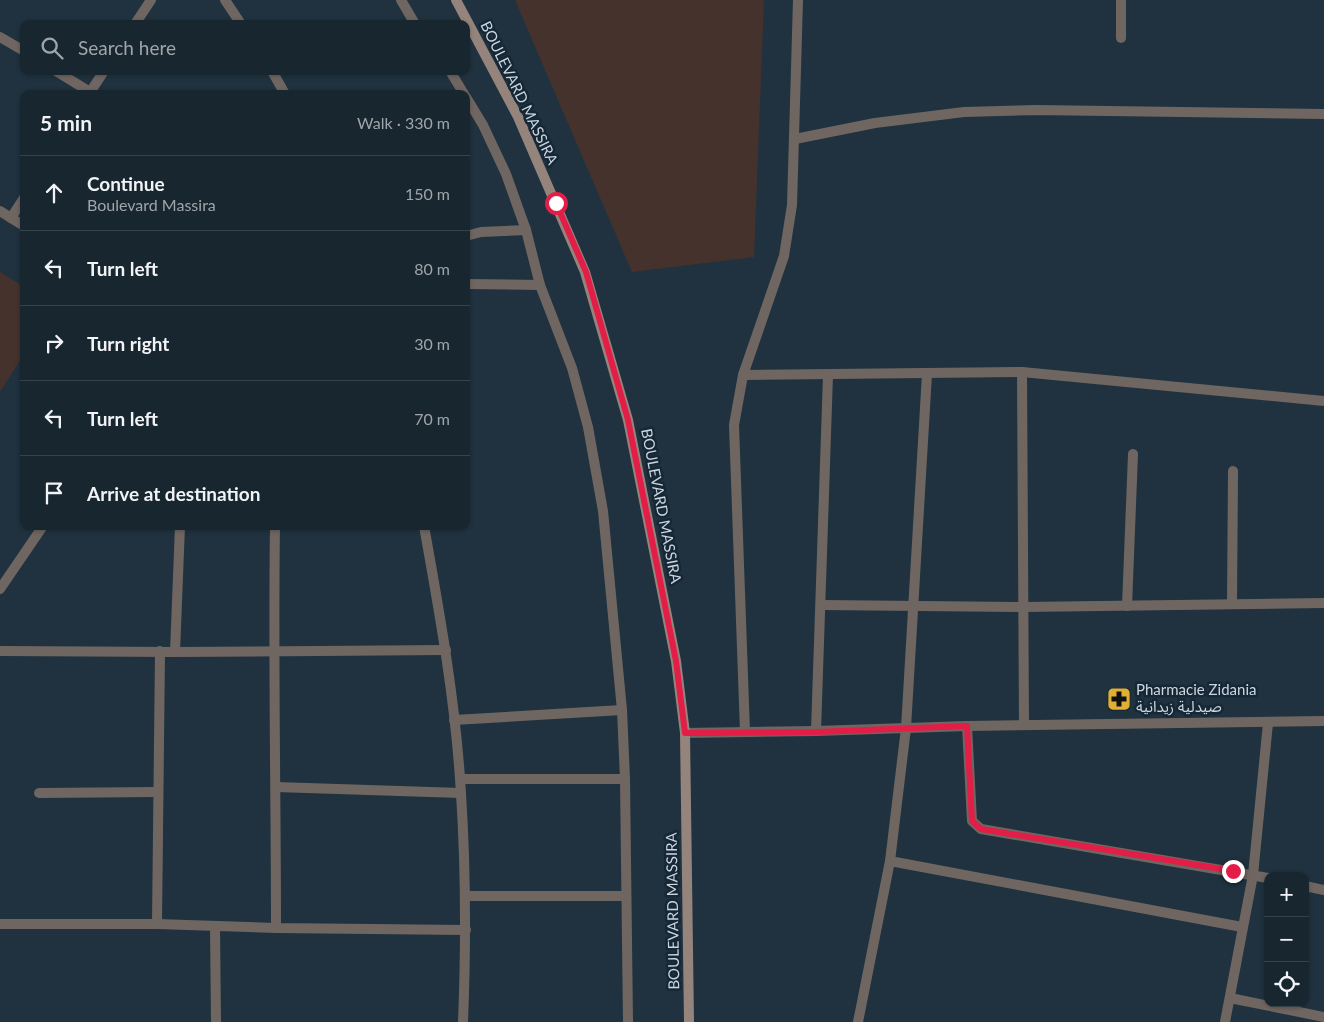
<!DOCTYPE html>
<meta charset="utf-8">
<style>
body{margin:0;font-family:Lato,"Noto Sans Arabic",sans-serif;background:#212e37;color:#f1f3f6}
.controls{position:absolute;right:15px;bottom:15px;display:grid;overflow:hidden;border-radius:10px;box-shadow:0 1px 4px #0004}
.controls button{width:45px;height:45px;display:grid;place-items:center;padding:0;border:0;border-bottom:1px solid #36434b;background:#18262f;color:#f1f3f6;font:25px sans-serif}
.stop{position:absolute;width:15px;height:15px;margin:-11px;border:4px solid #e11d48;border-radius:50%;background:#fff}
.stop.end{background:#e11d48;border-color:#fff;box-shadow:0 1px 5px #0008}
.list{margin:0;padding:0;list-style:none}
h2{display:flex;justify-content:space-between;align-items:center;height:65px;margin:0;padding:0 20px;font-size:21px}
h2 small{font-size:16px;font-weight:400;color:#9fa5aa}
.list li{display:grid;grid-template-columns:32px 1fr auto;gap:15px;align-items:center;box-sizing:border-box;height:75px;padding:0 20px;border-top:1px solid #36434b}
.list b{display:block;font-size:19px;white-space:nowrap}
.list p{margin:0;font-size:16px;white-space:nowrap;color:#9fa5aa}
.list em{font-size:16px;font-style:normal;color:#9fa5aa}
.icon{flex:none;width:28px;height:28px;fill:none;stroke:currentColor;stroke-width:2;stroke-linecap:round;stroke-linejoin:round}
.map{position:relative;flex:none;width:1324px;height:1022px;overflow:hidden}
.search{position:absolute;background:#18262f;box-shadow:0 1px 4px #0004;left:20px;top:20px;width:450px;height:55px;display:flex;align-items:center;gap:12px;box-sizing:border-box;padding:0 18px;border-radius:10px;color:#9fa5aa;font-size:19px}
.panel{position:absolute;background:#18262f;box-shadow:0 1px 4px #0004;left:20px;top:90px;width:450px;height:440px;border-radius:10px}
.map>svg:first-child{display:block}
</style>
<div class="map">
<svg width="1324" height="1022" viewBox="0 0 1324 1022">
<rect width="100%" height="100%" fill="#20323f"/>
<g fill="#45322c">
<polygon points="515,0 764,0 754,257 632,272"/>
<polygon points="0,272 24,287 24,354 0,392"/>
</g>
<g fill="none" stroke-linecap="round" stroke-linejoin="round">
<g stroke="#706661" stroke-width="10">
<polyline points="401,0 415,24"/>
<polyline points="450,71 464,94"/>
<polyline points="466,97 483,125 506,174 526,230 540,285 572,368 588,427 603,511 622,710 625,779 628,1022"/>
<polyline points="466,236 481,232 526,230"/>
<polyline points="466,284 540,285"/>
<polyline points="454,720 622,710"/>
<polyline points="460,779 625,779"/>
<polyline points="39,793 158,792"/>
<polyline points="465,896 626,896"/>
</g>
<g stroke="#706661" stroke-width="10">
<polyline points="225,0 241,24"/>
<polyline points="1121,0 1121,38"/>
<polyline points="135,24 151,0"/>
<polyline points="0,37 24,51"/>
<polyline points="56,71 90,92"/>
<polyline points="272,71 285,94"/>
<polyline points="89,94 104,71"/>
<polyline points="795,139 875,123 964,112 1036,110 1324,114"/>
<polyline points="0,211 24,226"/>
<polyline points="11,218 24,198"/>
<polyline points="1022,372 1024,725"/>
<polyline points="743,375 1022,372 1324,401"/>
<path d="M275,526C273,660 276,794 276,928"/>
<path d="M424,526C440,615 456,704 461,794C466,870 466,946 463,1022"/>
<polyline points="0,589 43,526"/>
<polyline points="1232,604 1233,471"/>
<polyline points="821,605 1023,607 1324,603"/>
<polyline points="1127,606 1133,454"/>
<polyline points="0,651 175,652 446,650"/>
<polyline points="175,652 180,526"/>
<polyline points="967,726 972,821 981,829 1268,878"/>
<polyline points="816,731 828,375"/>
<polyline points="745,732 734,425 743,375 784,256 792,205 798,0"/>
<polyline points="685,733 816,731 967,726 1324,721"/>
<polyline points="276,787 461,793"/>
<polyline points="890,861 1242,927"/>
<polyline points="1305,886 1324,890"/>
<polyline points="0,924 157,924 276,928 466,930"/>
<polyline points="157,924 160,651"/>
<polyline points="215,926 216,1022"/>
<polyline points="1230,998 1324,1017"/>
<polyline points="858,1022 890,861 906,728 927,374"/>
<polyline points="1225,1022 1253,875 1268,723"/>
</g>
<polyline stroke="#94847c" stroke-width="10" points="456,0 518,117 585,272 628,420 676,661 685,733 689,1022"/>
</g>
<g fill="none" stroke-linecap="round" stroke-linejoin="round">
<polyline stroke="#e11d48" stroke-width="6" points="556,203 586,272 628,420 676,661 685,733 816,732 967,726 972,821 981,829 1233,871"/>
</g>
<defs>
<g id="pharmacy-square" transform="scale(1.25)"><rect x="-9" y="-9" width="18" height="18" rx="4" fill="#e0b034" stroke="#162735"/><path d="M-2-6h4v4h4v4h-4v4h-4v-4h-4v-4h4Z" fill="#111"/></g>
</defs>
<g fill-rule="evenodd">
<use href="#pharmacy-square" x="1119" y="699"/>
</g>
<g text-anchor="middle" stroke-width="5" stroke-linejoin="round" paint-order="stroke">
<g font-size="15" fill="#cbd6df" stroke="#162735">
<text transform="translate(519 93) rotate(64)" y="5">BOULEVARD MASSIRA</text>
<text transform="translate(661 506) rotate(79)" y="5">BOULEVARD MASSIRA</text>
<text transform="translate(673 911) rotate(-91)" y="5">BOULEVARD MASSIRA</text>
</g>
<g font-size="15" fill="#cbd6df" stroke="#162735" text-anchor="start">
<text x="1136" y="695">Pharmacie Zidania<tspan x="1136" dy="17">صيدلية زيدانية</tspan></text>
</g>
</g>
</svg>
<div class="controls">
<button>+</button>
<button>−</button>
<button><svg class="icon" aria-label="locate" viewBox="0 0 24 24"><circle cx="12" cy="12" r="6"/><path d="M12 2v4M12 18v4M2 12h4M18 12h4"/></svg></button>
</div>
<div class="stop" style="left:556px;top:203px"></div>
<div class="stop end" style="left:1233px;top:871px"></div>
<div class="search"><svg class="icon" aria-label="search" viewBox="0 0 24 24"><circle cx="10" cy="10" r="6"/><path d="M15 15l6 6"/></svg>Search here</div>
<section class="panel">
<h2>5 min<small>Walk · 330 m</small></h2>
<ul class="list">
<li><svg class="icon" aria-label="ahead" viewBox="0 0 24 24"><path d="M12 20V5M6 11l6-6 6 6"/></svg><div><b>Continue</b><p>Boulevard Massira</p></div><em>150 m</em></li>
<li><svg class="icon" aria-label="left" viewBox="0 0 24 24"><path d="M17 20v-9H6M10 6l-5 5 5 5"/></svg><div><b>Turn left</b></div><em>80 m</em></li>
<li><svg class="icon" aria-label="right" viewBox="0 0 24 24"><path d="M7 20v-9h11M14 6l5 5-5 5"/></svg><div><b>Turn right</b></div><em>30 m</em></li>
<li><svg class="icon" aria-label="left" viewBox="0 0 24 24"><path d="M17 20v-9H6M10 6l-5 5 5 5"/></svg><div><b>Turn left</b></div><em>70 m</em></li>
<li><svg class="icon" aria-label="arrive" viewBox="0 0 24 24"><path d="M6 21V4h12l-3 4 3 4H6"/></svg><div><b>Arrive at destination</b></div></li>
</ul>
</section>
</div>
